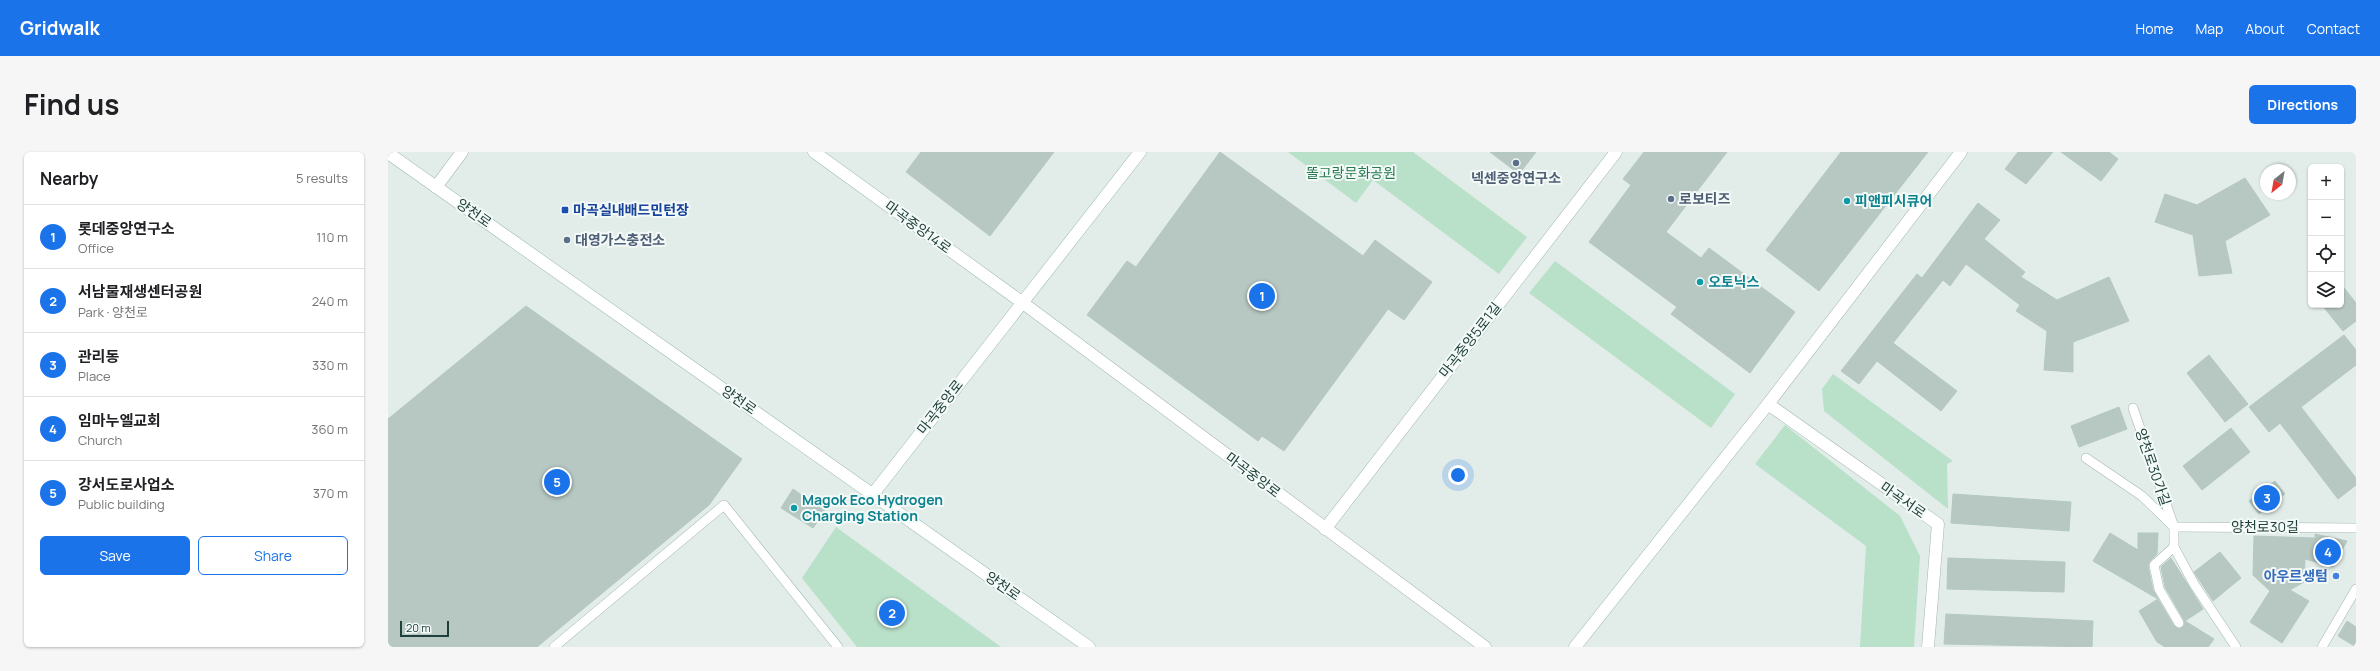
<!DOCTYPE html>
<meta charset="utf-8">
<style>
body{margin:0;font-family:Manrope,"Noto Sans KR",sans-serif;background:#f6f6f6;color:#202124}
.controls{position:absolute;right:12px;top:12px;display:grid;overflow:hidden;border-radius:6px;box-shadow:0 1px 3px #0004}
.controls button{width:36px;height:36px;display:grid;place-items:center;padding:0;border:0;border-bottom:1px solid #e0e0e0;background:#fff;color:#202124;font:20px sans-serif}
.compass{position:absolute;left:1872px;top:12px;width:36px;height:36px;border-radius:50%;background:#fff;box-shadow:0 1px 3px #0004;rotate:211deg}
.scale{position:absolute;left:12px;bottom:10px;width:49px;box-sizing:border-box;padding-left:4px;border:2px solid #20403b;border-top:0;font-size:11px;line-height:14px;white-space:nowrap;color:#20403b;-webkit-text-stroke:3px #f3f9f7;paint-order:stroke}
.you{position:absolute;left:1070px;top:323px;width:14px;height:14px;margin:-10px;border:3px solid #fff;border-radius:50%;background:#1a73e8;box-shadow:0 0 0 6px #1a73e833}
.badge{display:grid;place-items:center;width:26px;height:26px;border-radius:50%;background:#1a73e8;color:#fff;font-size:13px;font-weight:700}
.pin{position:absolute;translate:-50% -50%;border:2px solid #fff;box-shadow:0 1px 4px #0006}
.list{margin:0;padding:0;list-style:none}
h2{display:flex;justify-content:space-between;align-items:center;height:52px;margin:0;padding:0 16px;font-size:17px}
h2 small{font-size:13px;font-weight:400;color:#757577}
.list li{display:grid;grid-template-columns:26px 1fr auto;gap:12px;align-items:center;box-sizing:border-box;height:64px;padding:0 16px;border-top:1px solid #e0e0e0}
.list b{display:block;font-size:15px;white-space:nowrap}
.list p{margin:0;font-size:13px;white-space:nowrap;color:#757577}
.list em{font-size:13px;font-style:normal;color:#757577}
.actions{display:flex;gap:8px;padding:12px 16px}
.actions a{flex:1;padding:9px 0;border:1px solid #1a73e8;border-radius:6px;text-align:center;font-size:14px;color:#1a73e8}
.actions .main{background:#1a73e8;color:#fff}
.icon{flex:none;width:22px;height:22px;fill:none;stroke:currentColor;stroke-width:2;stroke-linecap:round;stroke-linejoin:round}
.map{position:relative;flex:none;width:1968px;height:495px;overflow:hidden;border-radius:6px}
header{display:flex;align-items:center;gap:24px;box-sizing:border-box;height:56px;padding:0 20px;background:#1a73e8;color:#fff}
header strong{font-size:19px}
nav{display:flex;gap:22px;margin-inline-start:auto;font-size:14px}
.intro{display:flex;align-items:center;justify-content:space-between;box-sizing:border-box;height:96px;padding:0 24px}
h1{margin:0;font-size:28px}
.button{padding:10px 18px;border-radius:6px;background:#1a73e8;color:#fff;font-size:14px;font-weight:700}
main{display:flex;gap:24px;padding:0 24px}
aside{flex:1;background:#fff;border-radius:6px;box-shadow:0 1px 3px #0004}
.map>svg:first-child{display:block}
</style>
<header>
<strong>Gridwalk</strong>
<nav><a>Home</a><a>Map</a><a>About</a><a>Contact</a></nav>
</header>
<div class="intro"><h1>Find us</h1><a class="button">Directions</a></div>
<main>
<aside>
<h2>Nearby<small>5 results</small></h2>
<ul class="list">
<li><span class="badge">1</span><div><b>롯데중앙연구소</b><p>Office</p></div><em>110 m</em></li>
<li><span class="badge">2</span><div><b>서남물재생센터공원</b><p>Park · 양천로</p></div><em>240 m</em></li>
<li><span class="badge">3</span><div><b>관리동</b><p>Place</p></div><em>330 m</em></li>
<li><span class="badge">4</span><div><b>임마누엘교회</b><p>Church</p></div><em>360 m</em></li>
<li><span class="badge">5</span><div><b>강서도로사업소</b><p>Public building</p></div><em>370 m</em></li>
</ul>
<div class="actions"><a class="main">Save</a><a>Share</a></div>
</aside>
<div class="map">
<svg width="1968" height="495" viewBox="0 0 1968 495">
<rect width="100%" height="100%" fill="#e2ede9"/>
<g fill="#b9e0c8">
<polygon points="900,0 1025,0 1139,85 1111,122 985,28 968,51"/>
<polygon points="1167,109 1347,242 1323,276 1141,141"/>
<polygon points="1445,222 1565,309 1559,312 1560,357 1436,259 1434,237"/>
<polygon points="1397,273 1512,364 1532,404 1526,495 1472,495 1478,394 1367,312"/>
<polygon points="448,375 613,495 469,495 414,426"/>
</g>
<g fill="#b7c8c3" stroke="#b4c8c1">
<polygon points="533,0 666,0 602,84 518,20"/>
<polygon points="832,0 975,104 987,88 1044,130 1016,168 1000,157 896,299 874,284 870,289 699,163 739,109 748,115"/>
<polygon points="1102,0 1148,0 1131,22"/>
<polygon points="1256,0 1339,0 1278,80 1313,106 1321,96 1407,160 1362,221 1283,162 1289,155 1201,90 1243,33 1235,27"/>
<polygon points="1453,0 1540,0 1431,139 1378,98"/>
<polygon points="1630,0 1665,0 1638,32 1617,17"/>
<polygon points="1673,0 1721,0 1730,7 1713,29"/>
<polygon points="1857,26 1882,63 1837,89 1844,121 1811,124 1805,83 1767,70 1777,42 1809,53"/>
<polygon points="1590,51 1612,68 1596,87 1637,120 1633,125 1669,148 1721,125 1741,169 1685,190 1685,220 1656,218 1659,179 1628,159 1632,153 1578,112 1562,134 1555,128 1505,191 1569,239 1553,259 1489,209 1471,232 1453,219 1529,122 1534,126"/>
<polygon points="1953,132 1968,151 1968,169 1955,179 1934,153 1953,153"/>
<polygon points="138,154 354,307 321,353 149,495 0,495 0,267"/>
<polygon points="1956,183 1968,198 1968,213 1913,255 1968,326 1968,333 1950,347 1892,271 1881,280 1861,255"/>
<polygon points="1821,203 1860,252 1837,270 1799,221"/>
<polygon points="1731,255 1739,277 1691,295 1683,274"/>
<polygon points="1843,276 1862,300 1814,338 1795,314"/>
<polygon points="1887,329 1897,342 1871,362 1861,349"/>
<polygon points="405,337 437,359 425,376 393,356"/>
<polygon points="1565,342 1683,350 1681,379 1563,371"/>
<polygon points="1722,381 1750,398 1750,381 1770,381 1769,402 1762,409 1760,414 1765,438 1770,447 1705,409"/>
<polygon points="1927,382 1959,389 1945,415 1917,407 1916,430 1902,438 1921,449 1894,491 1862,470 1882,439 1865,423 1866,384 1927,386"/>
<polygon points="1832,400 1853,426 1825,449 1806,420"/>
<polygon points="1560,406 1677,410 1676,440 1559,437"/>
<polygon points="1783,406 1815,457 1797,469 1826,487 1820,495 1777,495 1769,490 1751,459 1770,447 1786,474 1791,477 1796,474 1796,468 1777,435 1773,415"/>
<polygon points="1558,462 1705,469 1704,495 1556,492"/>
<polygon points="1959,469 1968,475 1968,495 1950,484"/>
</g>
<g fill="none" stroke-linecap="round" stroke-linejoin="round">
<g stroke="#a4b6b1" stroke-width="10">
<g id="lane">
<polyline points="1745,256 1786,375 1786,395 1806,432 1848,495"/>
<polyline points="1698,306 1754,344 1785,374"/>
<polyline points="1786,375 1968,376"/>
<polyline points="1786,395 1766,413 1771,437 1791,471"/>
<polyline points="166,495 336,353 450,495"/>
<polyline points="1934,495 1968,437"/>
</g>
</g>
<g stroke="#a4b6b1" stroke-width="13">
<g id="street">
<polyline points="426,0 635,151 1097,495"/>
<polyline points="48,35 74,0"/>
<polyline points="1380,252 1550,372 1540,495"/>
<polyline points="937,377 1228,0"/>
<polyline points="1187,495 1380,252 1573,0"/>
</g>
</g>
<g stroke="#9fbab3" stroke-width="13">
<g id="secondary">
<polyline points="0,1 701,495"/>
<polyline points="485,342 752,0"/>
</g>
</g>
<use href="#lane" stroke="#fff" stroke-width="9"/>
<use href="#street" stroke="#fff" stroke-width="12"/>
<use href="#secondary" stroke="#fff" stroke-width="12"/>
</g>
<g fill="#5c6f8a" stroke="#f3f9f7" stroke-width="1.5">
<circle cx="1128" cy="11" r="4"/>
<circle cx="1283" cy="47" r="4"/>
<circle cx="179" cy="88" r="4"/>
</g>
<g fill="#0f9aa8" stroke="#f3f9f7" stroke-width="1.5">
<circle cx="1459" cy="49" r="4"/>
<circle cx="1312" cy="130" r="4"/>
<circle cx="406" cy="356" r="4"/>
</g>
<rect fill="#1a4fb4" stroke="#f3f9f7" stroke-width="1.5" x="173" y="54" width="8" height="8" rx="2"/>
<circle fill="#3f7fe0" stroke="#f3f9f7" stroke-width="1.5" cx="1948" cy="424" r="4"/>
<g text-anchor="middle" stroke-width="4" stroke-linejoin="round" paint-order="stroke">
<g font-size="14" fill="#277a50" stroke="#f3f9f7">
<text x="963" y="26">똘고랑문화공원</text>
</g>
<g font-size="14" font-weight="bold" fill="#4e5e75" stroke="#f3f9f7" text-anchor="start">
<text x="1128" y="31" text-anchor="middle">넥센중앙연구소</text>
<text x="1291" y="52">로보티즈</text>
<text x="187" y="93">대영가스충전소</text>
</g>
<g font-size="14" font-weight="bold" fill="#0d838f" stroke="#f3f9f7" text-anchor="start">
<text x="1467" y="54">피앤피시큐어</text>
<text x="1320" y="135">오토닉스</text>
<text x="414" y="353">Magok Eco Hydrogen<tspan x="414" dy="16">Charging Station</tspan></text>
</g>
<g font-size="14" font-weight="bold" fill="#164399" stroke="#f3f9f7" text-anchor="start">
<text x="185" y="63">마곡실내배드민턴장</text>
</g>
<g font-size="14" fill="#20403b" stroke="#f3f9f7">
<text transform="translate(86 61) rotate(35)" y="5">양천로</text>
<text transform="translate(530 75) rotate(36)" y="5">마곡중앙14로</text>
<text transform="translate(1082 188) rotate(-52)" y="5">마곡중앙5로1길</text>
<text transform="translate(351 248) rotate(35)" y="5">양천로</text>
<text transform="translate(552 255) rotate(-52)" y="5">마곡중앙로</text>
<text transform="translate(1765 315) rotate(71)" y="5">양천로30가길</text>
<text transform="translate(865 323) rotate(37)" y="5">마곡중앙로</text>
<text transform="translate(1515 348) rotate(35)" y="5">마곡서로</text>
<text x="1877" y="380">양천로30길</text>
<text transform="translate(615 434) rotate(35)" y="5">양천로</text>
</g>
<g font-size="14" font-weight="bold" fill="#366cbe" stroke="#f3f9f7" text-anchor="end">
<text x="1940" y="429">아우르생텀</text>
</g>
</g>
</svg>
<div class="controls">
<button>+</button>
<button>−</button>
<button><svg class="icon" aria-label="locate" viewBox="0 0 24 24"><circle cx="12" cy="12" r="6"/><path d="M12 2v4M12 18v4M2 12h4M18 12h4"/></svg></button>
<button><svg class="icon" aria-label="layers" viewBox="0 0 24 24"><path d="M12 4l9 5-9 5-9-5zM3 14l9 5 9-5"/></svg></button>
</div>
<svg class="compass" viewBox="-18 -18 36 36"><path d="M0-13l5 13h-10z" fill="#e53935"/><path d="M0 13l5-13h-10z" fill="#757577"/></svg>
<div class="scale">20 m</div>
<div class="you"></div>
<div class="pin badge" style="left:874px;top:144px">1</div>
<div class="pin badge" style="left:504px;top:461px">2</div>
<div class="pin badge" style="left:1879px;top:346px">3</div>
<div class="pin badge" style="left:1940px;top:400px">4</div>
<div class="pin badge" style="left:169px;top:330px">5</div>
</div>
</main>
